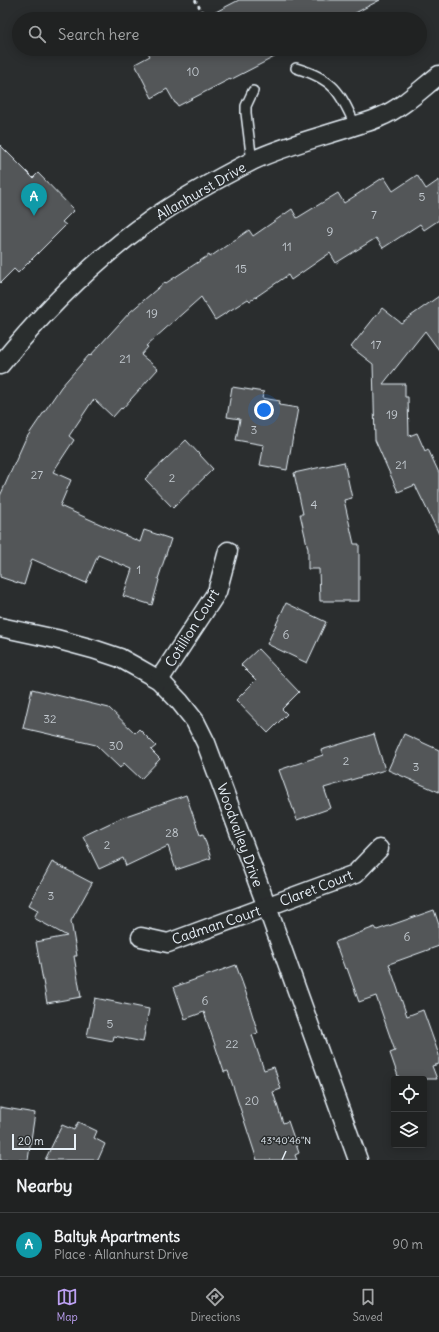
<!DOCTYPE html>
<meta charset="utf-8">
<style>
body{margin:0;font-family:Delius,sans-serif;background:#2d2f2f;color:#f1f3f6}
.controls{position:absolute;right:12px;bottom:12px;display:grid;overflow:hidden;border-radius:4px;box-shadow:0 2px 10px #0003}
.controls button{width:36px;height:36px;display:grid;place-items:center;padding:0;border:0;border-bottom:1px solid #3d3f40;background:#202222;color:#f1f3f6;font:20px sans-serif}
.scale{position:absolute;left:12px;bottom:10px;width:64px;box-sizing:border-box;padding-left:4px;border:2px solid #e8f1f8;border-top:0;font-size:11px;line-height:14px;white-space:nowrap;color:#e8f1f8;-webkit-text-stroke:3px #2a2d2e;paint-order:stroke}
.you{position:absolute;left:264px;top:410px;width:14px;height:14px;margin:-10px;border:3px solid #fff;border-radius:50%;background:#1a73e8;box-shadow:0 0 0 6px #1a73e833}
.badge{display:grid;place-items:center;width:26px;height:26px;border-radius:50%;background:#bca0f2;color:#fff;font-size:13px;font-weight:700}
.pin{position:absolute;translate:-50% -33px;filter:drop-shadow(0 1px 2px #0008)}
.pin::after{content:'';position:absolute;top:21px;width:14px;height:12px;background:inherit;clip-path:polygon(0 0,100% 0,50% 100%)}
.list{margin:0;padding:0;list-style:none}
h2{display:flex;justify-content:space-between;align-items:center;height:52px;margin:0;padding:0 16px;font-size:17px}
h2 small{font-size:13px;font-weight:400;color:#a2a4a5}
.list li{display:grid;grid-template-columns:26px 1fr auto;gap:12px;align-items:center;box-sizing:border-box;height:64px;padding:0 16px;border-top:1px solid #3d3f40}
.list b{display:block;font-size:15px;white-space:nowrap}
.list p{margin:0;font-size:13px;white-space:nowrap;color:#a2a4a5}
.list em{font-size:13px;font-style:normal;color:#a2a4a5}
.icon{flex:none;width:22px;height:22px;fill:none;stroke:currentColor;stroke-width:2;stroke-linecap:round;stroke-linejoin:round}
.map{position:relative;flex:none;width:439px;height:1160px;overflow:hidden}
.search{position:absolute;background:#202222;box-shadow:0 2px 10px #0003;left:12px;right:12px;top:12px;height:44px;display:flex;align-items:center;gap:10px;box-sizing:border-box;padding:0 14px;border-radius:22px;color:#a2a4a5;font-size:15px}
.sheet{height:116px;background:#202222}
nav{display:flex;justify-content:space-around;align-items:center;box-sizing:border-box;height:56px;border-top:1px solid #3d3f40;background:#202222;font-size:11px;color:#a2a4a5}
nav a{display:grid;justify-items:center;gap:2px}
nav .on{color:#bca0f2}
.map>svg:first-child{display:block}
</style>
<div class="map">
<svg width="439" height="1160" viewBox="0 0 439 1160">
<rect width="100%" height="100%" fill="#2a2d2e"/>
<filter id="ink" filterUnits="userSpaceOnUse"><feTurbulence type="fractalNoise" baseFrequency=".025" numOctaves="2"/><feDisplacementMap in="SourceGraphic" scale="8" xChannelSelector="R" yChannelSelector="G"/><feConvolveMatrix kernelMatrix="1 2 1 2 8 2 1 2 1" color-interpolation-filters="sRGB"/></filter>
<g filter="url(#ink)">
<g fill="#535759" stroke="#e8f1f8">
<polygon points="239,0 380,0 344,19 202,19"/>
<polygon points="146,49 290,49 230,80 230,79 178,106 176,103 175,103 167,89 152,98 135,64 150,56"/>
<polygon points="0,145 33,178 38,173 74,210 62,222 66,225 18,273 14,269 0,283"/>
<polygon points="417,175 426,189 439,180 439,220 424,230 420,224 383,248 376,238 336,263 330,253 291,280 288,275 250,301 248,299 215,320 201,297 146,346 148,347 141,355 158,369 122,409 121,408 113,417 95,400 94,401 93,400 69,436 74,440 53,472 71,480 60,506 140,542 144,530 171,539 158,579 159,580 152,605 123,596 132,569 98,555 86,583 32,559 24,585 0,577 0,496 25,440 61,387 89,355 90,356 130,312 165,282 166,283 209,255 210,257 249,230 253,236 292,209 297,218 338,193 344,203 384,177 393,191"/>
<polygon points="439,296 439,350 425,331 383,384 405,384 405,397 408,397 409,436 417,433 425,451 428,449 439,473 439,534 415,485 398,492 375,440 373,364 351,347 382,308 401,323"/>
<polygon points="232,387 264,392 262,398 280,401 279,405 298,408 287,470 260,465 264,445 236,440 240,419 227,417"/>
<polygon points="186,440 213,469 173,508 145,479"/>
<polygon points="344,462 352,498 344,500 354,544 359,544 359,601 320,601 319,569 308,569 308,549 300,514 303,514 294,473"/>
<polygon points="286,603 326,622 307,663 267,644"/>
<polygon points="258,649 299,692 282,709 287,714 268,733 236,700 256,680 241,665"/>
<polygon points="32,689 109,708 135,733 139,729 156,746 151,750 160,759 141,779 124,763 120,768 96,745 23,728"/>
<polygon points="374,734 385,770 324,788 331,808 297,820 279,770 323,755 321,750"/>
<polygon points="404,734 439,750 439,792 388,770"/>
<polygon points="186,795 200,835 203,834 211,858 176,870 168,846 126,866 123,858 99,869 83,836 123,817"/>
<polygon points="52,862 92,883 71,921 77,956 74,956 81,997 47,1003 36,942 67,936 34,918 38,910 29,905"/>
<polygon points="434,910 439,925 439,946 389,964 407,1016 423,1010 439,1055 439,1064 432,1066 437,1079 399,1079 390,1053 395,1051 376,996 359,1002 347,968 345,969 335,942 375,927 377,930"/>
<polygon points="236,965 250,1004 249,1004 258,1033 252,1035 264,1070 274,1067 281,1089 273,1092 283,1123 288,1121 299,1153 295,1155 297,1160 257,1160 228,1071 224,1072 204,1012 185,1019 174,987"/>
<polygon points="95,998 149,1009 143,1042 114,1036 113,1041 87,1036"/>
<polygon points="0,1107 35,1113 28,1160 0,1160"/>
<polygon points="78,1122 97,1131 94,1138 105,1144 98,1160 45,1160 62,1125 74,1130"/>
</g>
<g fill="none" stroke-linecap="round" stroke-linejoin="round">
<g stroke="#e8f1f8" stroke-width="12">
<g id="lane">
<path d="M296,68C333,79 340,91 355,125"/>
<polyline points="252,162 246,113 246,106 253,91"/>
</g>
</g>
<g stroke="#e8f1f8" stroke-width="21">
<g id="street">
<path d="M0,365C45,310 94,260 152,219C185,196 219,178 254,160C286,145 321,137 354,126C363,123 372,121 380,117C402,108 420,90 439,75"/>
<polyline points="0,627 56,639 93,649 120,658 138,668 159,680 180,702 195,721 206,743 267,907 358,1160"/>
<polyline points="159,680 217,592 228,551"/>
<polyline points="141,937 168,943 355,874 379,849"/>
</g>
</g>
<polyline stroke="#e8f1f8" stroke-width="2.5" stroke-dasharray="3 3" stroke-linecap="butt" points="195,0 203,13"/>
<use href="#lane" stroke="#2a2d2e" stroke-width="9"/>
<use href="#street" stroke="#2a2d2e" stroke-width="18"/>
</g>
</g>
<path fill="none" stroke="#e8f1f8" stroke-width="1.5" d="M282,1160L286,1151"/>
<g text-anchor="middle" stroke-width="3" stroke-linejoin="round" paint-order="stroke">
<g font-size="12" fill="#c3cad0">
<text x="193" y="76">10</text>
<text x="422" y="201">5</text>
<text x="374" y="219">7</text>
<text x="330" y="236">9</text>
<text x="287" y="251">11</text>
<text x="241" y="273">15</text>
<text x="152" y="318">19</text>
<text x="376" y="349">17</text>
<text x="125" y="363">21</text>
<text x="392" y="419">19</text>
<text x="254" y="434">3</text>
<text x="401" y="469">21</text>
<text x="37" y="479">27</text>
<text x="172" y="482">2</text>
<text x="314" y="509">4</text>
<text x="139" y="574">1</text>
<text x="286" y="639">6</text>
<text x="50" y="723">32</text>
<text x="116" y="750">30</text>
<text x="346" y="765">2</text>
<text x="416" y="771">3</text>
<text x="172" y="837">28</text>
<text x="107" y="849">2</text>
<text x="51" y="900">3</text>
<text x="407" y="941">6</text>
<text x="205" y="1005">6</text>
<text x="110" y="1028">5</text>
<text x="232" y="1048">22</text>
<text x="252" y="1105">20</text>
</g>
<g font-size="14" fill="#e8f1f8" stroke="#2a2d2e">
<text transform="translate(201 191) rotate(-30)" y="5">Allanhurst Drive</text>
<text transform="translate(192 628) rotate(-58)" y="5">Cotillion Court</text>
<text transform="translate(240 835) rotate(70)" y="5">Woodvalley Drive</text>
<text transform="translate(316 888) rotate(-21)" y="5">Claret Court</text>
<text transform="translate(216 925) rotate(-19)" y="5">Cadman Court</text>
</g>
</g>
<g font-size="10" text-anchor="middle" fill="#e8f1f8" stroke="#2a2d2e" stroke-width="3" stroke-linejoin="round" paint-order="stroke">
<text x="286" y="1144">43°40'46"N</text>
</g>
</svg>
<div class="controls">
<button><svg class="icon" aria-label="locate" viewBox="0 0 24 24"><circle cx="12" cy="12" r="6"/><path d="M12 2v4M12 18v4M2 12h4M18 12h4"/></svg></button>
<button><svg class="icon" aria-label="layers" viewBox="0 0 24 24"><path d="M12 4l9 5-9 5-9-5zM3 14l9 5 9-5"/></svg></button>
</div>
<div class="scale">20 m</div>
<div class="you"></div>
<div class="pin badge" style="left:34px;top:216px;background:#0f9aa8">A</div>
<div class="search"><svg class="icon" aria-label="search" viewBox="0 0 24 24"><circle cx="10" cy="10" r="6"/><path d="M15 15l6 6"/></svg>Search here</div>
</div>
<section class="sheet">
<h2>Nearby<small></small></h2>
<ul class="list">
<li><span class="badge" style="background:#0f9aa8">A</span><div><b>Baltyk Apartments</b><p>Place · Allanhurst Drive</p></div><em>90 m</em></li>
</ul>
</section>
<nav>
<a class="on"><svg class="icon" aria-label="map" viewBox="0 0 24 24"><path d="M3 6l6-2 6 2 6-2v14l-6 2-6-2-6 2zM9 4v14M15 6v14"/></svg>Map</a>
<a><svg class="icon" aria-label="directions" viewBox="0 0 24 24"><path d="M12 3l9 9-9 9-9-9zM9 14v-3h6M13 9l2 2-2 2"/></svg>Directions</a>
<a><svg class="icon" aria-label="saved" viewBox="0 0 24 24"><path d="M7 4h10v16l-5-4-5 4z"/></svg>Saved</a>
</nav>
